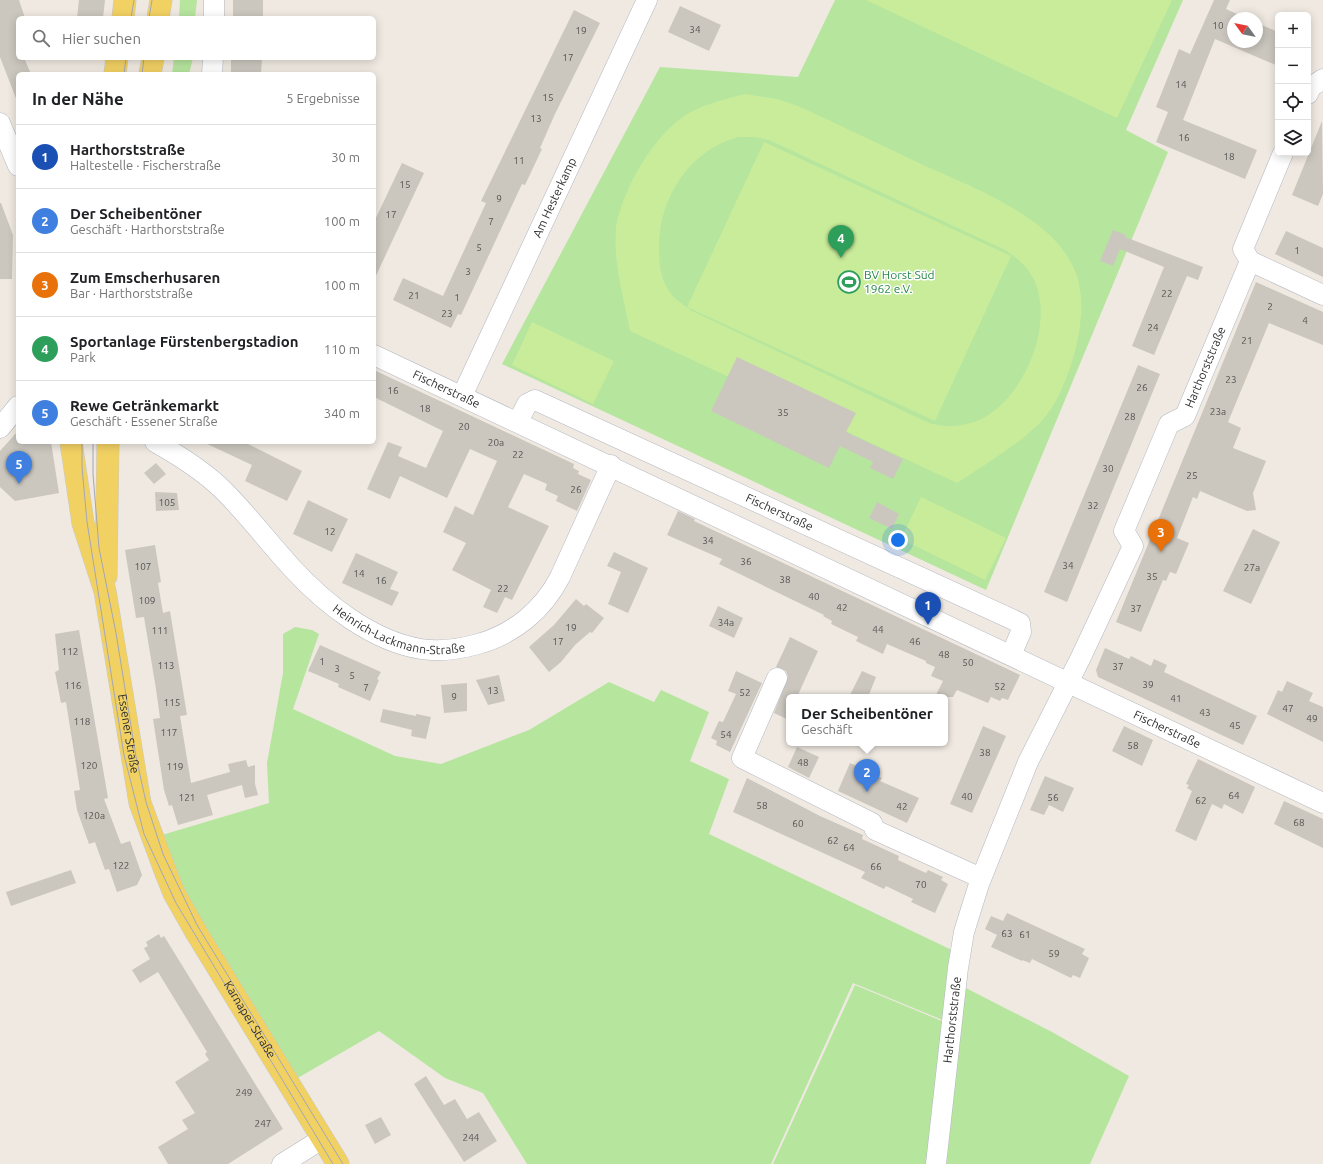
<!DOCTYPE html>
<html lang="de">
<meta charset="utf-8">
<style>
body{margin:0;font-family:Ubuntu,sans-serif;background:#f6f6f6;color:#202124}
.controls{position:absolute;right:12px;top:12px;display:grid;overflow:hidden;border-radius:6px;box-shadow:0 2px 10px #0003}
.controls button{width:36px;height:36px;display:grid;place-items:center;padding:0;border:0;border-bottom:1px solid #e0e0e0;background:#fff;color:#202124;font:20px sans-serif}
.compass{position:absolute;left:1227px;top:12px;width:36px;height:36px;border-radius:50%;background:#fff;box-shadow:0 2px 10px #0003;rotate:303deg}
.you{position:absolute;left:898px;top:540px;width:14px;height:14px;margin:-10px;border:3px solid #fff;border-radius:50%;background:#1a73e8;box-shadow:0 0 0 6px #1a73e833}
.badge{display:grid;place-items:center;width:26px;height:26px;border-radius:50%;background:#4264fb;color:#fff;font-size:13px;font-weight:700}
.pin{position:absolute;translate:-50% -33px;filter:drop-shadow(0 1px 2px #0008)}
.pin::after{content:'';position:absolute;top:21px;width:14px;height:12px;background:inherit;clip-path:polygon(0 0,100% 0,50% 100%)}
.popup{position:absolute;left:786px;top:694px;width:162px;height:52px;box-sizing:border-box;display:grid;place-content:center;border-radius:6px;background:#fff;filter:drop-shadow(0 1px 3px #0005);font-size:13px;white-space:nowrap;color:#757577}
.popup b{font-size:15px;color:#202124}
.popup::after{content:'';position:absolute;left:50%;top:100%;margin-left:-8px;border:8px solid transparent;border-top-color:#fff}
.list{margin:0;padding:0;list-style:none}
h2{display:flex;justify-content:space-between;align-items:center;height:52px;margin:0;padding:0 16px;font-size:17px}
h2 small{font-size:13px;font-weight:400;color:#757577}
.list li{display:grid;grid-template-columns:26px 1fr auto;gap:12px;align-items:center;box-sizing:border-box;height:64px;padding:0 16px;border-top:1px solid #e0e0e0}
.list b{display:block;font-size:15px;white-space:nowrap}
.list p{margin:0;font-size:13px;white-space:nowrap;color:#757577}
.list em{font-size:13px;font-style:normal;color:#757577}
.icon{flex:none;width:22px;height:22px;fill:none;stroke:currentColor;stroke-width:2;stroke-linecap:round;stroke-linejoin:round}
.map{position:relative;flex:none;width:1323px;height:1164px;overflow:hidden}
.search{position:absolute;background:#fff;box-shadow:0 2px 10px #0003;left:16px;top:16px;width:360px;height:44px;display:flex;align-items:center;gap:10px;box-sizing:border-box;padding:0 14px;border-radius:6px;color:#757577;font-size:15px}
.panel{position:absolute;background:#fff;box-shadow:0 2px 10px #0003;left:16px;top:72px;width:360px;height:372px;border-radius:6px}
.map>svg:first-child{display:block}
</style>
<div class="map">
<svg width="1323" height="1164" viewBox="0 0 1323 1164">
<rect width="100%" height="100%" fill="#efe9e1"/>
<g fill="#b6e59e">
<polygon points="180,0 197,0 195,18 179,18"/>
<polygon points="835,0 1183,0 1126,130 1168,152 986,590 502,364 660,67 798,77"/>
<polygon points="174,58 193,58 189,74 172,74"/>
<polygon points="295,627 312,630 319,634 293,709 395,756 441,764 529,730 609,682 654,702 661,690 709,712 690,761 729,779 709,834 956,952 945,1021 853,983 771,1164 527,1164 483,1093 445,1078 379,1031 289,1083 152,838 269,803 267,763 283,673 283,634"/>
<polygon points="855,985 944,1022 928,1164 773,1164"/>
<polygon points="960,985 1052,1032 1129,1076 1090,1164 946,1164"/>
</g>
<g fill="#c9ec9a" fill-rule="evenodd">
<polygon points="866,0 1172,0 1117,118"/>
<path d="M745,94L777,99L798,106C839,125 880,144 921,164C967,185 1043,213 1069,259C1083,282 1083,306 1079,332C1075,359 1060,403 1040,423C1015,447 985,464 957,483L630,331C624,299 613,263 616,229C621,191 656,130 691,112C708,103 726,99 745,94ZM738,137H755L769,140L1005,250C1016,257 1027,266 1033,278C1057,323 1022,406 974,422C958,427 944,427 929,423L692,311C684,305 674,299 669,291C661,279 659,264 659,250C658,199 688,151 738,137Z"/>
<polygon points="764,142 1011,256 935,421 687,307"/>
<polygon points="532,322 614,361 593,404 512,365"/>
<polygon points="921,497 1006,538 985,580 901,539"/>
</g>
<g fill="#cbc7bf">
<polygon points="0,0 19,0 25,18 18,18 18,58 24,58 31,74 18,74 17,101 0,57"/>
<polygon points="79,0 105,0 103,18 77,18"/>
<rect x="233" y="0" width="30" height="18"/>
<polygon points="1214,0 1230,0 1226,9 1246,18 1233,18 1233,42 1257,42 1257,23 1278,32 1278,66 1215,39 1183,120 1257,150 1245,179 1156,142 1168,112 1156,107 1179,49 1190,54"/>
<polygon points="680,6 721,25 709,51 668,32"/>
<polygon points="574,10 600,23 555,114 540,148 542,149 525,185 522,184 461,315 458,314 451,328 393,300 403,278 443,296 486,203 481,201"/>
<polygon points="231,58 262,58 261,74 231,74"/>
<polygon points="1322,121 1323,194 1318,206 1292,195"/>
<polygon points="402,163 424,173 374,280 374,222"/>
<polygon points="0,203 1,203 13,235 12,279 0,279"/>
<polygon points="1113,230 1126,235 1125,237 1203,267 1198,280 1187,276 1154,355 1132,346 1164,267 1120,249 1113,266 1100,261"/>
<polygon points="1286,231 1323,248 1323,277 1275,254"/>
<polygon points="1256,282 1323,312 1323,345 1269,323 1228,422 1241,428 1233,448 1266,461 1253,493 1256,510 1247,511 1200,491 1197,499 1193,497 1177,538 1189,543 1176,574 1170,572 1166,581 1163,580 1141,632 1116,622"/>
<polygon points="737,357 856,413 846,432 903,459 893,479 870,468 873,462 840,446 829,468 711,411"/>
<polygon points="1138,365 1160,374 1067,602 1044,592"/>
<polygon points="374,370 574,464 573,468 579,471 578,474 591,480 577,511 556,501 558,496 545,490 547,484 524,474 508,507 549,526 512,600 505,597 497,613 483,607 491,590 452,570 466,543 443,532 455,506 473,515 497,461 470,449 447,498 400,476 390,499 367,489 388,442 402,447 398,456 426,468 443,431 374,397"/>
<polygon points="18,431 18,442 51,442 59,493 15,501 0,487 0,451"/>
<polygon points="203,442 244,442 302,471 287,501 245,481 252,465"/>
<polygon points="156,463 166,474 154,484 144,473"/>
<polygon points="155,492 177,493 179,510 156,511"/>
<polygon points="308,500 348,519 332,552 293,534"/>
<polygon points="877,502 899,514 892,529 869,518"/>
<polygon points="678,511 695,519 694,521 1020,675 1008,700 1002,698 1000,701 991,697 988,703 957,690 953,697 935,697 943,681 931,676 935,667 926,663 926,661 887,644 883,654 856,641 858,637 831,624 832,621 823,616 824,615 719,564 722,559 667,535"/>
<polygon points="1253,529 1280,542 1251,604 1223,591"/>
<polygon points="155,545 161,582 158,583 163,613 170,611 187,715 180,716 191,783 230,772 228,764 246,760 248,767 255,765 255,784 258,795 245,798 242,785 207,795 213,815 178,825 172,805 169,806 164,790 153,719 160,718 156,689 144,617 136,618 125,550"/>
<polygon points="614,552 648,568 628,613 608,604 621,572 607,566"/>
<polygon points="356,553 398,572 390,589 399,592 392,606 342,583"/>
<polygon points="576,599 584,606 586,604 604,618 592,633 590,632 575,645 561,662 549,672 529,647 554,625"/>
<polygon points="718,606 743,618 734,638 709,626"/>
<polygon points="79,630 108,798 104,799 121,844 130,841 142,875 137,885 117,892 109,869 105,870 95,842 89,844 77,810 74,791 80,790 66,702 61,703 55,672 59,670 55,634"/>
<polygon points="790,637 818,651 797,697 789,697 789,720 774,713 788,677 786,671 776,667"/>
<polygon points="320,645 381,672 377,679 379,680 370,701 338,687 339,684 308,671"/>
<polygon points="1105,648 1129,659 1131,656 1151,666 1154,659 1167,665 1164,672 1257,716 1243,745 1098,677 1096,670"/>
<polygon points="736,671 762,683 730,752 716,745 717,741 711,738 719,721 723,722 736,694 728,691"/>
<polygon points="862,671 876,677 868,697 849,697"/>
<polygon points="499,675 505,701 488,705 476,680"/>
<polygon points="1287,681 1313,693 1309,701 1323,707 1323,742 1267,714 1278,690 1282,692"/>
<polygon points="467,683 467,711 444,713 441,685"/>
<polygon points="383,709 416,716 416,714 431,717 426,739 411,736 412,730 380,722"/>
<polygon points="983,726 1006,736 972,813 950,804"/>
<polygon points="1124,726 1153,740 1142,766 1112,751"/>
<polygon points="797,747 819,757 809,778 788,767"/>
<polygon points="1198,759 1255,787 1243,814 1224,804 1222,809 1212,804 1196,841 1175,831 1192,791 1187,788 1189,785 1186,784"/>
<polygon points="850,763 882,778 880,781 919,798 907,823 838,791"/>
<polygon points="1045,776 1074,788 1063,812 1049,805 1044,815 1030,810"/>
<polygon points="747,778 820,816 863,835 862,839 899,856 898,860 926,873 928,870 943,877 941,880 948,884 935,913 911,902 913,899 886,886 884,889 861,878 865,872 733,812"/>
<polygon points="1284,801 1323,819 1323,848 1274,824"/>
<polygon points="71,870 76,883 11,906 6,892"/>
<polygon points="1007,913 1085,949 1082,954 1089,958 1080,978 1073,975 1071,978 1032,959 1030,963 1022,960 1022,961 991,947 997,935 985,929 991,916 1003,921"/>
<polygon points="159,934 161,938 164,936 283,1129 228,1164 168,1164 158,1147 188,1129 182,1120 195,1113 175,1082 209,1060 205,1054 207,1052 158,972 140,983 132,970 150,959 144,948 148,946 146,942"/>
<polygon points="426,1076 444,1105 455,1099 467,1119 479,1112 497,1141 464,1162 414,1084"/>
<polygon points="381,1117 391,1135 375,1144 365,1125"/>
</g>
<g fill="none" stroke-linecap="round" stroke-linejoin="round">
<g stroke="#b4b7c1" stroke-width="21">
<g id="minor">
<polyline points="214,18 214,0"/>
<polyline points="212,74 213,58"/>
<polyline points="1308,94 1311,87 1323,79"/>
<polyline points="0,123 18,166"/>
<polyline points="1250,261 1243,249 1283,153"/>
<polyline points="1250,261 1323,295"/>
<path id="s1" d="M374,355L1323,803"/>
<path id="s2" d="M462,396L647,0"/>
<path id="s3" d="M518,422L527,404L535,400L1020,623L1021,632L1011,655"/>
<polyline points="0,428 18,406"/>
<path id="s4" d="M155,442C180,456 204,471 224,491C248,515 269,543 292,568C325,604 372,641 421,649C440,652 460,649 478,644C514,634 543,610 560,577L611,465"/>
<polyline points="777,678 742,758 872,823 875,830 981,878"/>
<polyline points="282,1164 322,1139"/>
<path id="s5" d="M936,1164L958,968L964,932L979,884L1028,762L1081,657L1133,546L1124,531L1169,424L1185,416L1250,261"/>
</g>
</g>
<g stroke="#c9c9c9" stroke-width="23">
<g id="major">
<polyline points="123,18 125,0"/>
<polyline points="158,18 161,0"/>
<polyline points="115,74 117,58"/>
<polyline points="150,74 153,58"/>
<path id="s6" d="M71,442L83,523L105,591L140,803L166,873L174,893L196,932L338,1164"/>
<polyline points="106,576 108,442"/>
</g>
</g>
<use href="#minor" stroke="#fff" stroke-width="20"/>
<use href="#major" stroke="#f2d163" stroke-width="22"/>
<g stroke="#a3a6b8" stroke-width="1">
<polyline points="131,18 134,0"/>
<polyline points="149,18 152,0"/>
<polyline points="124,74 126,58"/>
<polyline points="142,74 144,58"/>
<polyline points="82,442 82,467 87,522 124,755 144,834 176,903 333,1164"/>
<polyline points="93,442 93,474 99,548 116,633 136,757 146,802 163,854 197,925 343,1164"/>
</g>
</g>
<defs>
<g id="stadium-ring" transform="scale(1.15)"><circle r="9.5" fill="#fff" stroke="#2e9e5b" stroke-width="1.5"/><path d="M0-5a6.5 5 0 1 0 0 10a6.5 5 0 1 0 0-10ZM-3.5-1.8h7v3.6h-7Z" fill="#2e9e5b"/></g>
</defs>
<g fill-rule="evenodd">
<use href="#stadium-ring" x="849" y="282"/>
</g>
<g text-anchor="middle" stroke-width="3" stroke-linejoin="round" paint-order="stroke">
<g font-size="10" fill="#555452">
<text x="1218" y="29">10</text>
<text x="695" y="33">34</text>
<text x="581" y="34">19</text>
<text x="568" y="61">17</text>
<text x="1181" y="88">14</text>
<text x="548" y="101">15</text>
<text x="536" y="122">13</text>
<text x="1184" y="141">16</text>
<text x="1229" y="160">18</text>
<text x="519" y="164">11</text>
<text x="405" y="188">15</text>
<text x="499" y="202">9</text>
<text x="391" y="218">17</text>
<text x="491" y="225">7</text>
<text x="479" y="251">5</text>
<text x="1297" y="254">1</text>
<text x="468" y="275">3</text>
<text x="1167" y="297">22</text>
<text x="414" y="299">21</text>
<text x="457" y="301">1</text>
<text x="1270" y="310">2</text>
<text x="447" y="317">23</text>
<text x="1305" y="324">4</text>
<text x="1153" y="331">24</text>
<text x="1247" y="344">21</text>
<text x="1231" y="383">23</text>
<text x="1142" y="391">26</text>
<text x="393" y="394">16</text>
<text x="425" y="412">18</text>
<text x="1218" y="415">23a</text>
<text x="783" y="416">35</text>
<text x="1130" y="420">28</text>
<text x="464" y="430">20</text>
<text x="496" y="446">20a</text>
<text x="518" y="458">22</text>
<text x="1108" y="472">30</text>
<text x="1192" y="479">25</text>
<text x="576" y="493">26</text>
<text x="167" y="506">105</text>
<text x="1093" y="509">32</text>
<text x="330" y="535">12</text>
<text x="708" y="544">34</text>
<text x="746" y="565">36</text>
<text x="1068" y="569">34</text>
<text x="143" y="570">107</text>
<text x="1252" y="571">27a</text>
<text x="359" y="577">14</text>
<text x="1152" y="580">35</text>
<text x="785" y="583">38</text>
<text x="381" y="584">16</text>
<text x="503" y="592">22</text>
<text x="814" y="600">40</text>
<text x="147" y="604">109</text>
<text x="842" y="611">42</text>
<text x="1136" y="612">37</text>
<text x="726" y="626">34a</text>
<text x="571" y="631">19</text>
<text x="878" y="633">44</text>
<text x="160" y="634">111</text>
<text x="558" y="645">17</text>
<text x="915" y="645">46</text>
<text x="70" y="655">112</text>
<text x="944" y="658">48</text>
<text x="322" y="665">1</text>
<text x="968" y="666">50</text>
<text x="166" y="669">113</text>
<text x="1118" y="670">37</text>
<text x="337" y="672">3</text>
<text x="352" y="679">5</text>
<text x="1148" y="688">39</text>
<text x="73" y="689">116</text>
<text x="1000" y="690">52</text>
<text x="366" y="691">7</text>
<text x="493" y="694">13</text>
<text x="745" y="696">52</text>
<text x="454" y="700">9</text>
<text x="1176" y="702">41</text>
<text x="172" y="706">115</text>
<text x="1288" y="712">47</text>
<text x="1205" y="716">43</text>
<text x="1312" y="722">49</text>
<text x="82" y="725">118</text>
<text x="1235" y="729">45</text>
<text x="169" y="736">117</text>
<text x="726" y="738">54</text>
<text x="1133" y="749">58</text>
<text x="985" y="756">38</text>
<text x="803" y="766">48</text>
<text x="89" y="769">120</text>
<text x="175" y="770">119</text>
<text x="1234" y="799">64</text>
<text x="967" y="800">40</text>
<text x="187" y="801">121</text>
<text x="1053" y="801">56</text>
<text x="1201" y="804">62</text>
<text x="762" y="809">58</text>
<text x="902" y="810">42</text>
<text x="94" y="819">120a</text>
<text x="1299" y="826">68</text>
<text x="798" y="827">60</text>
<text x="833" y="844">62</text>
<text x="849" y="851">64</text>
<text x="121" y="869">122</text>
<text x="876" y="870">66</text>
<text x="921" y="888">70</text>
<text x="1007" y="937">63</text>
<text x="1025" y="938">61</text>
<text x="1054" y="957">59</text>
<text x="244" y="1096">249</text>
<text x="263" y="1127">247</text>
<text x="471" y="1141">244</text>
</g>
<g font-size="12" fill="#2e2e2e" stroke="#fff">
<text dy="4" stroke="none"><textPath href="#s2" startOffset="219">Am Hesterkamp</textPath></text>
<text dy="4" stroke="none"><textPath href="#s5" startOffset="860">Harthorststraße</textPath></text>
<text dy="4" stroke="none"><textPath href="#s1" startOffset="80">Fischerstraße</textPath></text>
<text dy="4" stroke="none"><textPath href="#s3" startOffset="298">Fischerstraße</textPath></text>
<text dy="4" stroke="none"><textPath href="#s4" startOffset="316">Heinrich-Lackmann-Straße</textPath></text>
<text dy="4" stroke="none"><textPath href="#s1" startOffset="877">Fischerstraße</textPath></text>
<text dy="4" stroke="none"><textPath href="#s6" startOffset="298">Essener Straße</textPath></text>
<text dy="4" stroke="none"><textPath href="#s6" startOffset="612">Karnaper Straße</textPath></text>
<text dy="4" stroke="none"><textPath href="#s5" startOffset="145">Harthorststraße</textPath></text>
</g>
<g font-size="12" fill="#27864d" stroke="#fff" text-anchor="start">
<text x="864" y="279">BV Horst Süd<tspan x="864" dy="14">1962 e.V.</tspan></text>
</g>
</g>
</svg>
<div class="controls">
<button>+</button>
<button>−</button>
<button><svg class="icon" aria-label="locate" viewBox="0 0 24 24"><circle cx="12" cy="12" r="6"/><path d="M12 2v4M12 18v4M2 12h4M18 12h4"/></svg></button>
<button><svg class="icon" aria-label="layers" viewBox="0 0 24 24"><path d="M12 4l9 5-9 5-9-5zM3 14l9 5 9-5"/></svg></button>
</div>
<svg class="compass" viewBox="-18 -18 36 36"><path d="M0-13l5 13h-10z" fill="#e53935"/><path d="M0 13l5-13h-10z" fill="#757577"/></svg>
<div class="you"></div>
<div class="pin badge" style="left:928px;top:625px;background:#1a4fb4">1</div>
<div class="pin badge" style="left:867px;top:792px;background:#3f7fe0">2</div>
<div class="popup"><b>Der Scheibentöner</b>Geschäft</div>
<div class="pin badge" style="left:1161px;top:552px;background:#e8710a">3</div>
<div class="pin badge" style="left:841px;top:258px;background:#2e9e5b">4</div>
<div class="pin badge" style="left:19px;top:484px;background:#3f7fe0">5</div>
<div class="search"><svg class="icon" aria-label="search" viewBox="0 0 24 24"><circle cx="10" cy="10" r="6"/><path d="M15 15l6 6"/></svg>Hier suchen</div>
<section class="panel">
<h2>In der Nähe<small>5 Ergebnisse</small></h2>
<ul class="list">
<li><span class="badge" style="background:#1a4fb4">1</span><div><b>Harthorststraße</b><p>Haltestelle · Fischerstraße</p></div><em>30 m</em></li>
<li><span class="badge" style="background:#3f7fe0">2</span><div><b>Der Scheibentöner</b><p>Geschäft · Harthorststraße</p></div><em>100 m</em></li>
<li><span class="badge" style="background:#e8710a">3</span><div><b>Zum Emscherhusaren</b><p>Bar · Harthorststraße</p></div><em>100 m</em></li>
<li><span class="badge" style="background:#2e9e5b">4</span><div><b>Sportanlage Fürstenbergstadion</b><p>Park</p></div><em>110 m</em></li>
<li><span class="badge" style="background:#3f7fe0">5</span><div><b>Rewe Getränkemarkt</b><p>Geschäft · Essener Straße</p></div><em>340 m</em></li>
</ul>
</section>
</div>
